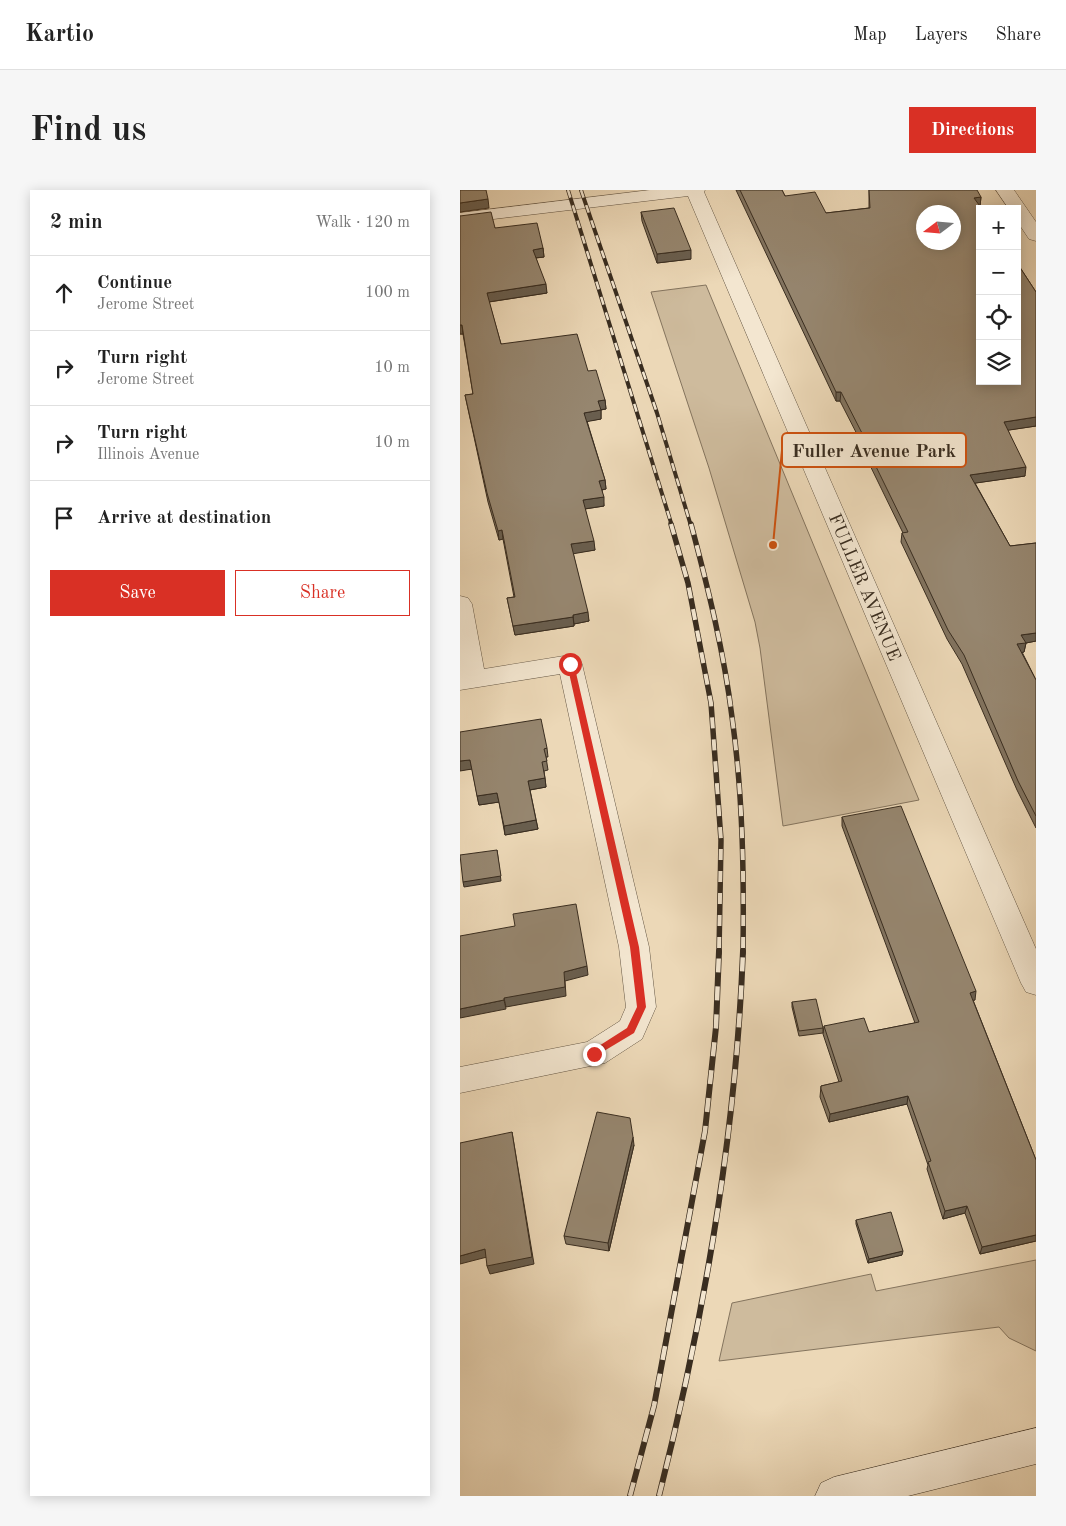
<!DOCTYPE html>
<meta charset="utf-8">
<style>
body{margin:0;font-family:"Old Standard TT",serif;background:#f6f6f6;color:#222}
.controls{position:absolute;right:15px;top:15px;display:grid;overflow:hidden;border-radius:0px;box-shadow:0 2px 12px #0003}
.controls button{width:45px;height:45px;display:grid;place-items:center;padding:0;border:0;border-bottom:1px solid #e0e0e0;background:#fff;color:#222;font:25px sans-serif}
.compass{position:absolute;left:456px;top:15px;width:45px;height:45px;border-radius:50%;background:#fff;box-shadow:0 2px 12px #0003;rotate:254deg}
.stop{position:absolute;width:15px;height:15px;margin:-11px;border:4px solid #d93025;border-radius:50%;background:#fff}
.stop.end{background:#d93025;border-color:#fff;box-shadow:0 1px 5px #0008}
.list{margin:0;padding:0;list-style:none}
h2{display:flex;justify-content:space-between;align-items:center;height:65px;margin:0;padding:0 20px;font-size:21px}
h2 small{font-size:16px;font-weight:400;color:#767676}
.list li{display:grid;grid-template-columns:32px 1fr auto;gap:15px;align-items:center;box-sizing:border-box;height:75px;padding:0 20px;border-top:1px solid #e0e0e0}
.list b{display:block;font-size:19px;white-space:nowrap}
.list p{margin:0;font-size:16px;white-space:nowrap;color:#767676}
.list em{font-size:16px;font-style:normal;color:#767676}
.actions{display:flex;gap:10px;padding:15px 20px}
.actions a{flex:1;padding:11px 0;border:1px solid #d93025;border-radius:0px;text-align:center;font-size:18px;color:#d93025}
.actions .main{background:#d93025;color:#fff}
.icon{flex:none;width:28px;height:28px;fill:none;stroke:currentColor;stroke-width:2;stroke-linecap:round;stroke-linejoin:round}
.map{position:relative;flex:none;width:576px;height:1306px;overflow:hidden;border-radius:0px}
header{display:flex;align-items:center;gap:30px;box-sizing:border-box;height:70px;padding:0 25px;background:#fff;border-bottom:1px solid #e0e0e0}
header strong{font-size:24px}
nav{display:flex;gap:28px;margin-inline-start:auto;font-size:18px}
.intro{display:flex;align-items:center;justify-content:space-between;box-sizing:border-box;height:120px;padding:0 30px}
h1{margin:0;font-size:35px}
.button{padding:12px 22px;border-radius:0px;background:#d93025;color:#fff;font-size:18px;font-weight:700}
main{display:flex;gap:30px;padding:0 30px}
aside{flex:1;background:#fff;border-radius:0px;box-shadow:0 2px 12px #0003}
.map>svg:first-child{display:block}
</style>
<header>
<strong>Kartio</strong>
<nav><a>Map</a><a>Layers</a><a>Share</a></nav>
</header>
<div class="intro"><h1>Find us</h1><a class="button">Directions</a></div>
<main>
<aside>
<h2>2 min<small>Walk · 120 m</small></h2>
<ul class="list">
<li><svg class="icon" aria-label="ahead" viewBox="0 0 24 24"><path d="M12 20V5M6 11l6-6 6 6"/></svg><div><b>Continue</b><p>Jerome Street</p></div><em>100 m</em></li>
<li><svg class="icon" aria-label="right" viewBox="0 0 24 24"><path d="M7 20v-9h11M14 6l5 5-5 5"/></svg><div><b>Turn right</b><p>Jerome Street</p></div><em>10 m</em></li>
<li><svg class="icon" aria-label="right" viewBox="0 0 24 24"><path d="M7 20v-9h11M14 6l5 5-5 5"/></svg><div><b>Turn right</b><p>Illinois Avenue</p></div><em>10 m</em></li>
<li><svg class="icon" aria-label="arrive" viewBox="0 0 24 24"><path d="M6 21V4h12l-3 4 3 4H6"/></svg><div><b>Arrive at destination</b></div></li>
</ul>
<div class="actions"><a class="main">Save</a><a>Share</a></div>
</aside>
<div class="map">
<svg width="576" height="1306" viewBox="0 0 576 1306">
<rect width="100%" height="100%" fill="#ecd8b7"/>
<filter id="stains"><feTurbulence type="fractalNoise" baseFrequency=".004" numOctaves="4"/><feColorMatrix values="0 0 0 0 .2 0 0 0 0 .09 0 0 0 0 .02 0 0 0 .5 -.17"/></filter>
<radialGradient id="worn" r=".72"><stop offset=".6" stop-color="#630" stop-opacity="0"/><stop offset="1" stop-color="#630" stop-opacity=".3"/></radialGradient>
<g fill="#cebb9d" stroke="#84745e">
<polygon points="246,95 459,610 323,636 300,458 295,432 249,278 191,102"/>
<polygon points="576,1070 576,1161 549,1148 539,1137 259,1171 272,1113 411,1084 416,1101"/>
</g>
<g fill="none" stroke-linecap="round" stroke-linejoin="round">
<g stroke="#665846" stroke-width="1">
<g id="minor">
<polygon points="190,0 245,0 244,2 576,759 576,805 566,802 561,793 228,6 0,33 0,23"/>
<polygon points="536,0 554,0 576,32 576,51 569,49 557,31 557,19 549,19"/>
<polygon points="0,406 8,408 12,414 24,479 110,465 119,468 122,474 189,757 196,817 182,849 145,873 0,903 0,877 127,852 160,831 166,817 159,757 100,484 0,500"/>
</g>
</g>
<g stroke="#392d20" stroke-width="1">
<polygon id="secondary" points="576,1238 576,1274 448,1306 355,1306 361,1293 374,1287"/>
</g>
<use href="#minor" fill="#f3e6d0" fill-rule="evenodd"/>
<use href="#secondary" fill="#f3e6d0" fill-rule="evenodd"/>
<g stroke="#392d20" stroke-width="4">
<g id="rail-far2">
<polyline points="108,0 212,336"/>
<polyline points="121,0 197,223 231,336"/>
</g>
</g>
<g stroke="#392d20" stroke-width="5.5">
<g id="rail-far1">
<polyline points="211,334 228,393 251,513 261,650 259,763"/>
<path d="M231,334C248,398 264,462 272,527C283,606 284,684 283,763"/>
</g>
</g>
<g stroke="#392d20" stroke-width="6">
<g id="rail">
<polyline points="170,1306 194,1216 245,941 256,837 259,761"/>
<path d="M199,1306C244,1128 276,945 283,761"/>
</g>
</g>
<use href="#rail-far2" stroke="#f3e6d0" stroke-width="2.5" stroke-dasharray="8" stroke-linecap="butt"/>
<use href="#rail-far1" stroke="#f3e6d0" stroke-width="4" stroke-dasharray="11" stroke-linecap="butt"/>
<use href="#rail" stroke="#f3e6d0" stroke-width="4.5" stroke-dasharray="14" stroke-linecap="butt"/>
</g>
<g fill="#81735f" stroke="#392d20">
<polygon points="276,0 322,0 325,6 366,23 409,18 409,0 521,7 520,16 576,102 576,236 548,240 565,286 515,293 550,356 576,353 576,451 566,453 564,462 562,462 576,490 576,638 557,600 502,474 487,449 441,352 442,343 443,343 401,257 401,252 380,211 376,211"/>
<polygon points="181,22 231,69 197,73 182,31"/>
<polygon points="0,26 35,38 83,58 84,67 76,68 87,103 29,112 41,154 128,181 145,210 146,219 141,220 141,229 127,231 145,290 146,299 142,300 144,316 125,319 135,360 113,363 129,431 114,434 114,436 55,445 47,408 54,407 43,349 39,350 28,312 5,205 13,204 3,144 0,144"/>
<polygon points="87,558 88,567 86,567 88,580 84,581 86,597 70,600 78,639 45,645 39,612 19,615 12,579 0,580"/>
<polygon points="382,627 515,810 513,810 576,970 576,1051 520,1064 505,1023 483,1029 467,979 468,975 447,914 369,932 360,907 361,896 379,892 363,844 364,836 409,842 455,833 382,636"/>
<polygon points="332,812 363,838 363,843 339,846 332,817"/>
<polygon points="174,955 149,1061 106,1054 104,1046"/>
<polygon points="396,1030 442,1065 408,1073 396,1034"/>
</g>
<g fill="#695e4e" stroke="#392d20">
<polygon points="521,7 520,16 513,16 514,8"/>
<polygon points="28,9 29,18 0,22 0,13"/>
<polygon points="83,58 84,67 74,68 73,60"/>
<polygon points="231,60 231,69 197,73 197,64"/>
<polygon points="86,94 87,103 28,112 27,103"/>
<polygon points="0,135 2,135 3,144 0,144"/>
<polygon points="376,202 381,202 380,211 376,211"/>
<polygon points="145,210 146,219 138,220 138,211"/>
<polygon points="141,220 141,229 125,232 124,223"/>
<polygon points="576,227 576,236 543,241 544,232"/>
<polygon points="566,277 565,286 509,294 510,285"/>
<polygon points="145,290 146,299 140,300 139,291"/>
<polygon points="144,307 144,316 124,319 123,310"/>
<polygon points="42,340 43,349 39,350 38,341"/>
<polygon points="134,351 135,360 112,364 111,354"/>
<polygon points="128,422 129,431 114,434 113,425"/>
<polygon points="113,427 114,436 55,445 53,436"/>
<polygon points="576,443 576,451 566,453 564,462 556,464 557,454 561,445"/>
<polygon points="10,570 12,579 0,581 0,571"/>
<polygon points="85,588 86,597 69,600 68,591"/>
<polygon points="37,603 39,612 19,615 17,606"/>
<polygon points="76,630 78,639 45,645 44,636"/>
<polygon points="37,660 41,691 4,697 3,692"/>
<polygon points="127,776 128,785 105,791 106,806 46,817 44,808 104,782"/>
<polygon points="516,801 515,810 509,811 510,803"/>
<polygon points="44,810 46,819 0,828 0,819"/>
<polygon points="448,906 447,914 369,932 370,924"/>
<polygon points="52,942 74,1074 30,1084 27,1076"/>
<polygon points="173,947 174,955 149,1061 148,1053"/>
<polygon points="507,1016 505,1023 483,1029 485,1021"/>
<polygon points="576,1045 576,1051 520,1064 522,1057"/>
<polygon points="25,1059 27,1067 0,1074 0,1066"/>
<polygon points="443,1061 442,1065 408,1073 409,1069"/>
</g>
<g fill="#96866f" stroke="#392d20" fill-rule="evenodd">
<polygon points="0,0 26,0 28,9 0,13"/>
<path d="M280,0H322L325,6L355,2L366,23L410,18L409,0H517L521,7L514,8L522,19H520V191H557V73L576,102V227L544,232L566,277L510,285L550,356L576,353V443L561,445L566,453L557,454L576,490V626L558,591L504,465L488,440L442,343L448,342L402,248L404,247L381,202H376ZM464,22H494V52H464Z"/>
<polygon points="214,18 231,60 197,64 181,22"/>
<polygon points="31,22 35,38 77,33 83,58 73,60 86,94 27,103 41,154 117,144 128,181 136,180 145,210 138,211 141,220 124,223 145,290 139,291 144,307 123,310 134,351 111,354 128,422 113,425 113,427 53,436 47,408 55,407 42,340 38,341 27,303 5,205 13,204 2,135 0,135 0,26"/>
<polygon points="81,529 87,558 84,559 87,571 82,572 85,588 68,591 76,630 44,636 37,603 17,606 10,570 0,571 0,542"/>
<polygon points="441,616 516,801 510,803 576,970 576,1045 522,1057 507,1016 485,1021 468,972 471,971 448,906 370,924 361,899 361,896 382,891 364,836 404,828 409,842 459,832 382,627"/>
<polygon points="37,660 41,686 3,692 0,665"/>
<polygon points="116,714 127,776 104,782 105,797 44,808 44,810 0,819 0,746 55,736 53,724"/>
<polygon points="356,809 363,838 339,841 332,812"/>
<polygon points="137,922 170,928 173,947 148,1053 104,1046"/>
<polygon points="52,942 72,1067 27,1076 25,1059 0,1066 0,953"/>
<polygon points="431,1022 443,1061 409,1069 396,1030"/>
</g>
<polygon fill="#d93025" points="110,471 114,474 179,757 186,817 174,843 134,867 131,866 131,861 167,838 177,817 170,757 107,474"/>
<g text-anchor="middle" stroke-width="5" stroke-linejoin="round" paint-order="stroke">
<g font-size="18" fill="#392d20" stroke="#f3e6d0">
<text transform="translate(405 397) rotate(67)" y="6">FULLER AVENUE</text>
</g>
</g>
<path fill="none" stroke="#ce520f" stroke-width="2" d="M313 355L322 260"/>
<circle fill="#ce520f" stroke="#f3e6d0" stroke-width="2" cx="313" cy="355" r="5"/>
<rect fill="#f3e6d0" stroke="#ce520f" stroke-width="2" x="322" y="243" width="184" height="34" rx="5"/>
<g font-size="19" text-anchor="middle" font-weight="bold" fill="#392d20">
<text x="414" y="267">Fuller Avenue Park</text>
</g>
<rect width="100%" height="100%" filter="url(#stains)"/>
<rect width="100%" height="100%" fill="url(#worn)"/>
</svg>
<div class="controls">
<button>+</button>
<button>−</button>
<button><svg class="icon" aria-label="locate" viewBox="0 0 24 24"><circle cx="12" cy="12" r="6"/><path d="M12 2v4M12 18v4M2 12h4M18 12h4"/></svg></button>
<button><svg class="icon" aria-label="layers" viewBox="0 0 24 24"><path d="M12 4l9 5-9 5-9-5zM3 14l9 5 9-5"/></svg></button>
</div>
<svg class="compass" viewBox="-18 -18 36 36"><path d="M0-13l5 13h-10z" fill="#e53935"/><path d="M0 13l5-13h-10z" fill="#767676"/></svg>
<div class="stop" style="left:110px;top:474px"></div>
<div class="stop end" style="left:134px;top:864px"></div>
</div>
</main>
